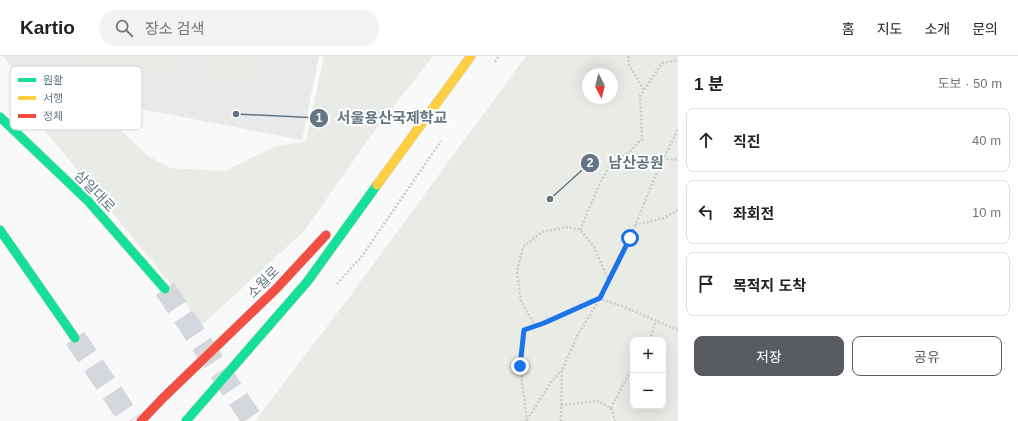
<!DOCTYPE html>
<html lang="ko">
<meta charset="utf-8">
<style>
body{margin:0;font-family:Helvetica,"Noto Sans KR",sans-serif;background:#f2f2f2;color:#222}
.controls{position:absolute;right:12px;bottom:12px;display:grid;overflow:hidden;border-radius:8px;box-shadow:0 4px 16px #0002}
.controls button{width:36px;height:36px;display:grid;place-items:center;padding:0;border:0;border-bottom:1px solid #e0e0e0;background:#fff;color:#222;font:20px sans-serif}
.compass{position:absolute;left:582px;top:12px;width:36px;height:36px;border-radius:50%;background:#fff;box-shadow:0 4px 16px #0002;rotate:173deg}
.stop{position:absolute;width:12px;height:12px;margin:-9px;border:3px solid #1a73e8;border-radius:50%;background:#fff}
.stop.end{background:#1a73e8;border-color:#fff;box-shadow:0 1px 4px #0008}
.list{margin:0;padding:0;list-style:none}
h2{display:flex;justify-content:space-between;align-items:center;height:52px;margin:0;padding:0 16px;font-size:17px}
h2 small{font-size:13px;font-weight:400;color:#767676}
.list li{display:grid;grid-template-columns:26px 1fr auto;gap:12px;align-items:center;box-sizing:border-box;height:64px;margin:0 8px 8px;padding:0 8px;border:1px solid #e0e0e0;border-radius:8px}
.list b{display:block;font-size:15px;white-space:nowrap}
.list em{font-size:13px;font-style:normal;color:#767676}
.actions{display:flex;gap:8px;padding:12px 16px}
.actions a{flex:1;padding:9px 0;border:1px solid #585c60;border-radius:8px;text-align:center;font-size:14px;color:#585c60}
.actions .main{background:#585c60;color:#fff}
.icon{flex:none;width:22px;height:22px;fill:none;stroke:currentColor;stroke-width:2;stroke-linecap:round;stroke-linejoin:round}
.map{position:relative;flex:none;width:678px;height:365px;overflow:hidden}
header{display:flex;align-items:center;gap:24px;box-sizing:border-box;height:56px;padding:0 20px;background:#fff;border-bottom:1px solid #e0e0e0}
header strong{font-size:19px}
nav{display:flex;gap:22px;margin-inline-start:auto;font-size:14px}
.search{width:280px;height:36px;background:#f2f2f2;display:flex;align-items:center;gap:10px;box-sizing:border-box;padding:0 14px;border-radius:22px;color:#767676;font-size:15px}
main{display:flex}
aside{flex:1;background:#fff}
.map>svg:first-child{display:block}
</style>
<header>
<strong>Kartio</strong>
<div class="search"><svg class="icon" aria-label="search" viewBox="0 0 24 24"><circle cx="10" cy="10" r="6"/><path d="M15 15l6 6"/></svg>장소 검색</div>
<nav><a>홈</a><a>지도</a><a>소개</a><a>문의</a></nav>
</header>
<main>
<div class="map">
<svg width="678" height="365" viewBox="0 0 678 365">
<rect width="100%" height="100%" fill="#f9f9f9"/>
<polygon fill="#e8e9e9" points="3,0 319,0 302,84 27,31"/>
<g fill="#e8ebe6" fill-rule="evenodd">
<polygon points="76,0 176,0 174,17 76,4"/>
<polygon points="200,0 254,0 250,27 198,20"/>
<polygon points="324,0 433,0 372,78 305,174 201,270 179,238 19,43 29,38 67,47 109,63 148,100 170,112 225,115 274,91 306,85"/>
<path d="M526,0H678V365H255L348,243ZM588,18H612V42H588ZM633,284H663V350H633Z"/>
</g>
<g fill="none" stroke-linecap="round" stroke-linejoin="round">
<g stroke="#d4d8dc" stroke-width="22" stroke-dasharray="22 11" stroke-linecap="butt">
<polyline points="165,233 253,365"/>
<polyline points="75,282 131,365"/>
</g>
<g stroke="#d5d6d7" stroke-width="10">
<g id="fast">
<polyline points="0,61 89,146 165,233"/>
<polyline points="0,174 75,282"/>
<polyline points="186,365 307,226 377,129"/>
</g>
</g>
<g stroke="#d5d6d7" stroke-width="10">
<polyline id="slow" points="377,129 471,0"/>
</g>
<g stroke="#d5d6d7" stroke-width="10">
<polyline id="jam" points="141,365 163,342 276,233 326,179"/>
</g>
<g stroke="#cbcccd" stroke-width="2.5" stroke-dasharray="2 2" stroke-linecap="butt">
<polyline points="628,0 629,9 644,34"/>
<polyline points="495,6 499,0"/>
<polyline points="627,98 678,104"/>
<polyline points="635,169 664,162 678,154"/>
<polyline points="580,174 600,127 612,106 627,98 642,83 640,40 662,7 678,4"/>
<polyline points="337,228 362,200 441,85"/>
<polyline points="535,270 521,245 517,216 523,191 542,176 568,171 580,174 594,191 609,225"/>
<polyline points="650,284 656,264"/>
<polyline points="561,349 597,345 611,352 615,365"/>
<polyline points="611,352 633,310"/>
<polyline points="527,364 551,326 562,314"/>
<polyline points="527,365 520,310 524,274 544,267 600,243 622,250 678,274"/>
<polyline points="561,365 562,314 577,280 600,243 630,182 659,111 678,74"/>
</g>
<use href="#fast" stroke="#16e098" stroke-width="9"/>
<use href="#slow" stroke="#ffcf43" stroke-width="9"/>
<use href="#jam" stroke="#f24e42" stroke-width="9"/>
</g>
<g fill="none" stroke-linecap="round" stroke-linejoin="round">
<polyline stroke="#1a73e8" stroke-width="5" points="520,310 524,274 544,267 600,242 630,182"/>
</g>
<g text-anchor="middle" stroke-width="4" stroke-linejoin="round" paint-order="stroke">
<g font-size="14" fill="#657683" stroke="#fff">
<text transform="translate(95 135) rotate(46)" y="5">삼일대로</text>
<text transform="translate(263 226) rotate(-45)" y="5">소월로</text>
</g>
</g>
<rect x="10" y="10" width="132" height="64" rx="6" fill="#fff" stroke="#d1d6da" stroke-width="1"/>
<rect x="18" y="22" width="18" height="4" fill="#16e098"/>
<rect x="18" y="40" width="18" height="4" fill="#ffcf43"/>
<rect x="18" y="58" width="18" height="4" fill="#f24e42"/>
<g font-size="11" fill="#657683">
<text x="43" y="28">원활</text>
<text x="43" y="46">서행</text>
<text x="43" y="64">정체</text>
</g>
<path fill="none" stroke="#657683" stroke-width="1.5" d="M236 58L319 62M550 143L590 107"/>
<g fill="#657683" stroke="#fff" stroke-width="1.5">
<circle cx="236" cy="58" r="4"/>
<circle cx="550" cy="143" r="4"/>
<circle cx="319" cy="62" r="10"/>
<circle cx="590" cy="107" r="10"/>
</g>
<g font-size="12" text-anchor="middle" font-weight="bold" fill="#fff">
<text x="319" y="66">1</text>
<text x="590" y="111">2</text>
</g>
<g font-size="15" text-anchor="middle" font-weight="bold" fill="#657683" stroke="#fff" stroke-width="4" stroke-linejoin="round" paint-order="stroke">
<text x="392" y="67">서울용산국제학교</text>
<text x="636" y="112">남산공원</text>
</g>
</svg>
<div class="controls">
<button>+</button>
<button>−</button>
</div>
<svg class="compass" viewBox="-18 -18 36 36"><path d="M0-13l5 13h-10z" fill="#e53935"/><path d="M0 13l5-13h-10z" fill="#767676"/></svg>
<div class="stop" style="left:630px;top:182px"></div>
<div class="stop end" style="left:520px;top:310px"></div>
</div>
<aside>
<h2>1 분<small>도보 · 50 m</small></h2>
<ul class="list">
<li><svg class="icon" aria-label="ahead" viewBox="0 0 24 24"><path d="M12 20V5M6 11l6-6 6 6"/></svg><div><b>직진</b></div><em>40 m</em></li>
<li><svg class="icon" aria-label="left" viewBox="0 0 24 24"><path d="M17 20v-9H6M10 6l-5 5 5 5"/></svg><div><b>좌회전</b></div><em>10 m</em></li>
<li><svg class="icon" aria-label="arrive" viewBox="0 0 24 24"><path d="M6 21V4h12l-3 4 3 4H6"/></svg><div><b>목적지 도착</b></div></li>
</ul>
<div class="actions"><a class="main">저장</a><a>공유</a></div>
</aside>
</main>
